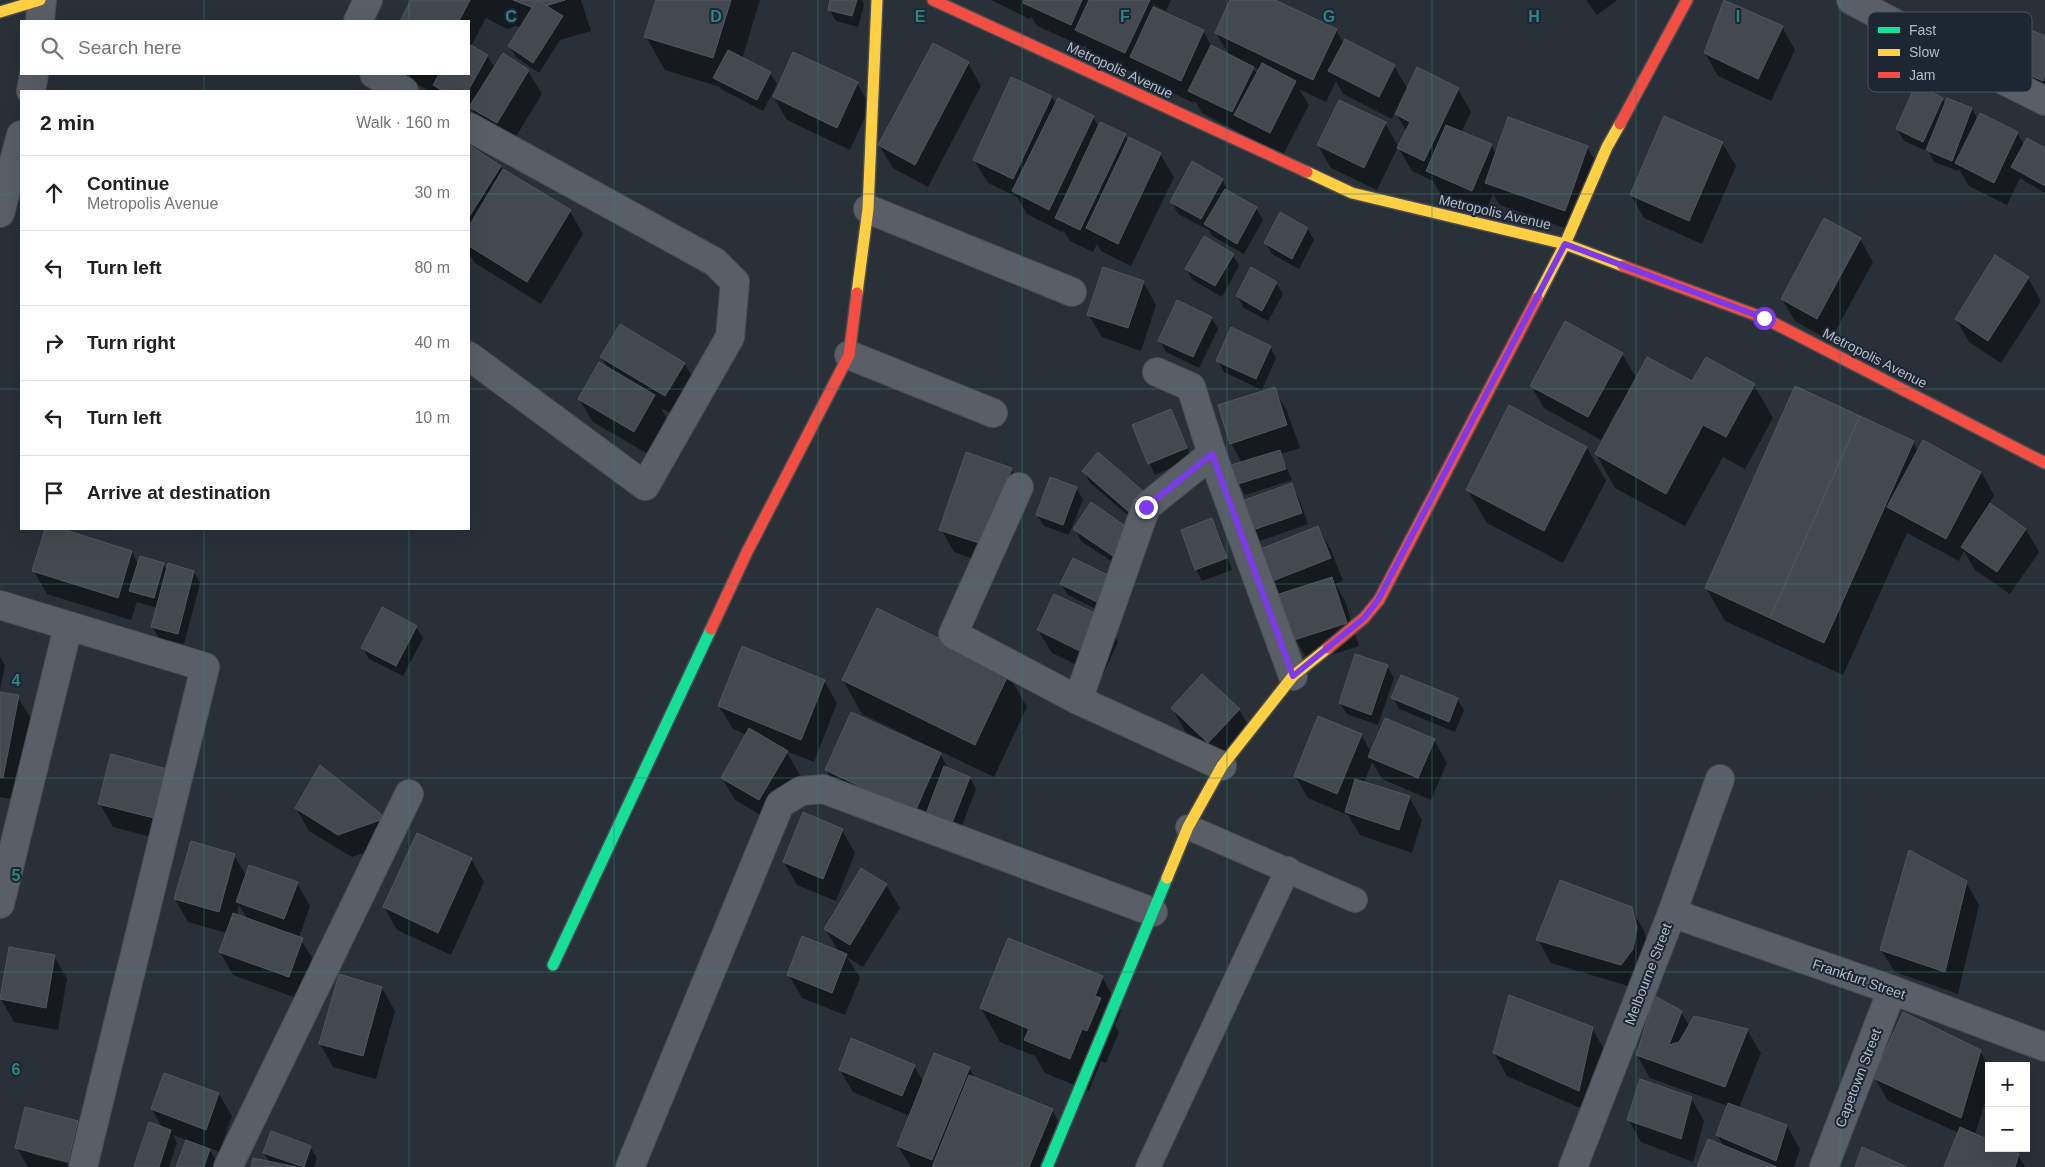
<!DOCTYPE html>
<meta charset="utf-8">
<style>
body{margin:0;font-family:Arial,sans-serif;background:#f6f6f6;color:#202124}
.controls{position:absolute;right:15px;bottom:15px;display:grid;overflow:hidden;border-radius:0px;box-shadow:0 5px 20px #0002}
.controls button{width:45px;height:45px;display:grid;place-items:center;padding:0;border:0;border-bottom:1px solid #e0e0e0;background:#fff;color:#202124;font:25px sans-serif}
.stop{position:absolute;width:15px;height:15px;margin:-11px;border:4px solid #7c3aed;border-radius:50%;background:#fff}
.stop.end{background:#7c3aed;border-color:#fff;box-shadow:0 1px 5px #0008}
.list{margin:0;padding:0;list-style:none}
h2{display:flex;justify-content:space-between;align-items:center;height:65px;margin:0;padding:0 20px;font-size:21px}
h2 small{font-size:16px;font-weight:400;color:#757577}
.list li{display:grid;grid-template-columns:32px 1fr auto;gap:15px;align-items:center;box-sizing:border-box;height:75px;padding:0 20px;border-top:1px solid #e0e0e0}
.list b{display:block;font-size:19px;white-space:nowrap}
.list p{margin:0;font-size:16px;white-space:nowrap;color:#757577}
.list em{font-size:16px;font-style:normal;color:#757577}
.icon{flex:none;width:28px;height:28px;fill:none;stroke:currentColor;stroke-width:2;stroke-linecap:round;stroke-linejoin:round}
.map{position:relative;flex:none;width:2045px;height:1167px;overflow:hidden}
.search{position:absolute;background:#fff;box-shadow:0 5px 20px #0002;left:20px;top:20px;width:450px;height:55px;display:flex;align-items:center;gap:12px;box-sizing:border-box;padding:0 18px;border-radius:0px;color:#757577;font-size:19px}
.panel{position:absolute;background:#fff;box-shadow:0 5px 20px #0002;left:20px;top:90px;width:450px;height:440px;border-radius:0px}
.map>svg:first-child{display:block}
</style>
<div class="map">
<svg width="2045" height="1167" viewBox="0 0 2045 1167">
<rect width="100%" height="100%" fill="#2a3038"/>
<g fill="#0007" fill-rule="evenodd">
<polygon points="412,0 581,0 591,31 560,40 539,73 516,57 509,46 521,28 516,26 507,29 486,18 471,46 487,55 495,68 503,55 528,71 542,94 510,146 484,130 471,107 469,112 469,91 430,91 399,75 398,74 469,74 469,21 402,21"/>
<polygon points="657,0 760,0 742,59 770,73 777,84 763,111 721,89 720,87 665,70 646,37"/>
<polygon points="832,0 862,0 864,5 858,27 836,21 829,9"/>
<path d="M991,0H1171L1166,11L1152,4L1155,9L1203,31L1212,47L1229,55L1216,33L1232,0H1272L1336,30L1344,44L1394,66L1408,90L1458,89L1471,112L1461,133L1491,145L1496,154L1587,147L1600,169L1578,233L1500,205L1493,194L1485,213L1441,194L1433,181L1412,171L1398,147L1377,190L1331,168L1318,145L1385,123L1399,148L1407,132L1395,112L1392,119L1343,94L1336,81L1326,102L1299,89L1309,105L1283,155L1202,113L1195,101L1194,103L1144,80L1140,72L1138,75L1089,52L1085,45L1084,47L1037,26L1031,16L1030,19ZM1253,67L1259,70L1257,74Z"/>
<polygon points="1586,0 1617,0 1597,15"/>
<polygon points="1726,0 1782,27 1795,50 1771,101 1718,76 1705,53"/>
<polygon points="2045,37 2045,98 2010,82 1996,60"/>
<polygon points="968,63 981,86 928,187 893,168 879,145"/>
<polygon points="1012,79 1052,97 1056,105 1093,117 1099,127 1125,135 1128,141 1129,139 1160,154 1174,177 1131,266 1101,251 1097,244 1093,252 1070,241 1063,230 1062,232 1027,214 1017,197 988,183 974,160"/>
<polygon points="857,83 870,106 850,150 787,120 774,97"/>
<polygon points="1942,99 1946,104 1947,100 1972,109 1978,120 1981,115 2017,133 2025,146 2045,149 2045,193 2020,178 2007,205 1969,186 1959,169 1958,171 1934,162 1929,152 1904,141 1897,129"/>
<polygon points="1664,118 1722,143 1736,166 1702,244 1644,218 1631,195"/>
<polygon points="469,146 501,167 503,172 570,211 583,234 541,304 475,263 469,254"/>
<polygon points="1222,179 1228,192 1256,208 1263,220 1244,254 1212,236 1209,230 1178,214 1172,202"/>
<polygon points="1308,229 1314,240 1299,269 1272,254 1266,243"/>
<polygon points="1860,239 1873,262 1830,341 1795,321 1782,299"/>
<polygon points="1233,255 1239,266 1222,297 1193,280 1186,269"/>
<polygon points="2028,278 2041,301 2001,363 1969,342 1956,319"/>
<polygon points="1143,282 1156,305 1141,351 1102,337 1088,314"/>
<polygon points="1276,283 1283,294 1268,321 1244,308 1237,296"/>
<polygon points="1211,317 1218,329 1199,368 1166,352 1160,341"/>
<polygon points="1270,347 1276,358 1262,390 1224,372 1218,361"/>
<polygon points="1622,354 1637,379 1754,385 1773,418 1745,469 1723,457 1685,526 1615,488 1596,454 1620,410 1618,408 1601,440 1544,408 1531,386"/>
<polygon points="602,357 684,363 698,386 679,418 661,408 667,419 648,454 593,422 579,399 608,369"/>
<polygon points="1274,389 1287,411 1300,448 1281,454 1292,480 1245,495 1239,484 1242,463 1231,443"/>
<polygon points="1171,411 1192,459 1155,475 1133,426"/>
<polygon points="1913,442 1918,451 1981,472 1994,495 1989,504 2026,529 2039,552 2010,594 1975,570 1964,551 1959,561 1907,533 1843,675 1725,621 1706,588"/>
<polygon points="1587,448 1606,481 1563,563 1487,523 1467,490"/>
<polygon points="1011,469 1025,492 998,568 954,552 941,529"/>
<polygon points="1084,471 1145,494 1136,522 1090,483"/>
<polygon points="1291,484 1298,496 1308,524 1257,542 1251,531"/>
<polygon points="1076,488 1083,499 1069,535 1044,526 1037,515"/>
<polygon points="1212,520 1218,531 1232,570 1202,581 1196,569"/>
<polygon points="1318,528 1331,550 1343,581 1335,584 1345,601 1359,646 1309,662 1295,639 1284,605 1280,606 1267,583"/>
<polygon points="47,529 57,529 132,552 138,564 163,564 167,570 194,572 200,583 184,644 159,638 152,627 157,608 137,602 131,620 47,594 34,571"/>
<polygon points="1075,529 1130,530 1119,566 1081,541"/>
<polygon points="1073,559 1110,616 1068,595 1061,584"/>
<polygon points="1105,619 1118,642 1102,677 1052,653 1038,630"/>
<polygon points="416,627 423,638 403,676 369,659 363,648"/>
<polygon points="0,657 5,665 0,690"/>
<polygon points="1387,666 1394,678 1378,725 1347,714 1340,703"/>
<polygon points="1008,674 1027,707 994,777 862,714 843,680"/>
<polygon points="824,681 837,703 814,762 786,751 800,775 773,822 735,800 722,778 747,735 733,729 719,706"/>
<polygon points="0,693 18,697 31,719 16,800 0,797"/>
<polygon points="1393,698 1457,699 1464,710 1455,732 1399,709"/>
<polygon points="1172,708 1239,709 1252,732 1222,765 1185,731"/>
<polygon points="851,714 940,754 949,770 970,778 976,789 959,834 839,792 826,770"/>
<polygon points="1361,735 1371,752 1434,740 1447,763 1431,800 1382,779 1372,762 1364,783 1409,797 1422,820 1412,853 1360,835 1348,815 1308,798 1295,776"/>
<polygon points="166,770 167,841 113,827 100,804"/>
<polygon points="296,808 385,818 397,841 352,857 309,831"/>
<polygon points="842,830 855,853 836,901 797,885 784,862"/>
<path d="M234,855L247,877L297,883L310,906L299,937L315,962L302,1000L233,975L220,952L227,933L188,922L175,899ZM239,905L248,920L237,916Z"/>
<polygon points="471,859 484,882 451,955 397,930 384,907"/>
<polygon points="862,870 886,885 900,908 863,967 847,957 860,978 845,1015 802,998 789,975 839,952 825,929"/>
<polygon points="1966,882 1979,905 1958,994 1895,972 1881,950"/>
<polygon points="1631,908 1644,931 1649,952 1635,988 1551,963 1538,940"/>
<polygon points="54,956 67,979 58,1030 14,1022 1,999"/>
<polygon points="1102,977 1121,1011 1115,1026 1119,1032 1106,1063 1101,1061 1089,1091 1045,1073 1035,1056 1000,1042 981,1008"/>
<polygon points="382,988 395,1011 376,1079 333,1067 320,1044"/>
<polygon points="1681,1012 1689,1026 1747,1030 1761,1053 1739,1108 1787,1126 1800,1149 1794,1167 1698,1167 1724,1147 1717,1135 1728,1106 1650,1078 1637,1055"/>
<polygon points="1592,1028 1605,1051 1592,1113 1507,1076 1494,1053"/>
<polygon points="1980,1051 1989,1067 1989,1088 1975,1135 1989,1148 2018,1155 2025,1167 1945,1167 1959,1133 1888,1101 1875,1078"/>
<polygon points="935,1055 969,1068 975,1079 1052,1110 1058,1121 1040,1167 911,1167 898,1146 910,1116 853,1092 840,1070 914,1066 924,1083"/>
<polygon points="219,1094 232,1116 219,1152 209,1148 216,1161 214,1167 178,1167 187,1140 173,1135 177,1143 169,1167 136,1167 163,1129 152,1109"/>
<polygon points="1691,1098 1704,1121 1693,1162 1641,1142 1628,1119"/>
<path d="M77,1122L91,1145L85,1167H28L17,1148ZM32,1151L74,1162V1165L32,1154Z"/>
<polygon points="310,1147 317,1158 314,1167 252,1167 270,1163 264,1153"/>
</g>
<g fill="#444950" stroke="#52575f">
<polygon points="411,0 470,0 459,21 400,21"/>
<polygon points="513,0 565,0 536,9"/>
<polygon points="537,0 563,16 533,63 508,46"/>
<polygon points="656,0 731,0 713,58 644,37"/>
<polygon points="830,0 857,0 852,16 828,10"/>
<polygon points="1024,0 1082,0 1071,25 1023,3"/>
<polygon points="1089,0 1150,0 1125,53 1075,30"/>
<polygon points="1230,0 1275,0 1337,29 1313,80 1215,33"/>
<polygon points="1724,0 1783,26 1758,79 1704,53"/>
<polygon points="1153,7 1204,30 1181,81 1130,57"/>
<polygon points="2011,21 2045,36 2045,76 2043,81 1995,60"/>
<polygon points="1345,39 1395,65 1379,97 1328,71"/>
<polygon points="933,43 969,62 915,165 878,145"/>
<polygon points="469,44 488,55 468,91 443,91 433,85 439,74 469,74"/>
<polygon points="1211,45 1254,67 1232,112 1188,91"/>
<polygon points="728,50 771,72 757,100 713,78"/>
<polygon points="793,52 858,82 837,128 773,97"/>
<polygon points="503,53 529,70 497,123 469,107"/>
<polygon points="1262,63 1296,81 1270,133 1234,115"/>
<polygon points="1417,67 1459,88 1424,161 1397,148 1410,122 1395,114"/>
<polygon points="1011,77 1052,96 1013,179 973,160"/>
<polygon points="1916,84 1943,98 1923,142 1896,129"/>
<polygon points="1058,98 1094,116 1049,210 1012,191"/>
<polygon points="1947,98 1972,108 1952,161 1926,150"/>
<polygon points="1339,100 1386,122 1364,168 1317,145"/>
<polygon points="1980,113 2018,132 1994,183 1955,163"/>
<polygon points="1664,116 1723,142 1689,221 1630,195"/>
<polygon points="1508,117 1588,146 1565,211 1485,183"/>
<polygon points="1100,122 1126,134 1080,230 1055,218"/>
<polygon points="1446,125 1492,144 1472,191 1426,171"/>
<polygon points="1129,137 1161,153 1118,244 1086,228"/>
<polygon points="2027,138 2045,148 2045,186 2011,167"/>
<polygon points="469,145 501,166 469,217"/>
<polygon points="1192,161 1223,179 1201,219 1170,202"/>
<polygon points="503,169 571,210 527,282 469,246 469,226"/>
<polygon points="1225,189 1257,207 1237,244 1204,224"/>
<polygon points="1280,212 1308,228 1292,259 1264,243"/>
<polygon points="1824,218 1861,238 1817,319 1781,299"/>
<polygon points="1204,236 1234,254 1215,286 1185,269"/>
<polygon points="1995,255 2029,277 1988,341 1955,319"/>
<polygon points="1103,267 1144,281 1128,328 1087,315"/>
<polygon points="1251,267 1277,282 1262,311 1236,296"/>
<polygon points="1177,300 1212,317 1193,357 1158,341"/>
<polygon points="1565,321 1623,353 1588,417 1530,386"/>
<polygon points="620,324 685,363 665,396 600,357"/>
<polygon points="1231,327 1271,346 1256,379 1216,361"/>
<polygon points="1647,357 1692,381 1706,357 1755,384 1726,437 1703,425 1666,494 1595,454"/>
<polygon points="599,362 655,395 634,432 578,399"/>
<polygon points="1795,386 1860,416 1770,618 1705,588"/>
<polygon points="1275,387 1287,425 1230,444 1218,405"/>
<polygon points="1509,405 1587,447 1544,531 1466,490"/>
<polygon points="1171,409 1187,448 1148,464 1132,425"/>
<polygon points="1860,416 1914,441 1824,643 1770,618"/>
<polygon points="1923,440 1981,472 1946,539 1887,507"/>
<polygon points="1280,450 1286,469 1238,484 1231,465"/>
<polygon points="966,452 1012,468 985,545 939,530"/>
<polygon points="1098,452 1145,493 1129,512 1082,471"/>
<polygon points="1050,477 1077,487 1063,525 1036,515"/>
<polygon points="1292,483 1302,513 1250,531 1239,502"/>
<polygon points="1091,502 1131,530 1113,556 1073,529"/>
<polygon points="1990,503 2026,529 1997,572 1961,547"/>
<polygon points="1212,518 1227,558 1195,570 1181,530"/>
<polygon points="1318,526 1331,558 1265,584 1253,552"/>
<polygon points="45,529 62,529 132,551 118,598 32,571"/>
<polygon points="140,556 164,563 154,598 129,591"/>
<polygon points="1073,558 1116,579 1103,605 1060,584"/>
<polygon points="168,563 194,571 178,634 151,627"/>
<polygon points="1332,577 1347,623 1294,640 1279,594"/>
<polygon points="1054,594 1106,618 1088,655 1037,630"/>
<polygon points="382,607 417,626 396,666 361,648"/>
<polygon points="877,608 1009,673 975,745 842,680"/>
<polygon points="742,646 825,680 801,740 718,706"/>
<polygon points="1355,654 1388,665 1371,715 1339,703"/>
<polygon points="1202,674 1240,709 1208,743 1171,708"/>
<polygon points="1401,675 1458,698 1449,722 1391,698"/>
<polygon points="0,692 19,695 3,778 0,777"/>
<polygon points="851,712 941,753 915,812 825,770"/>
<polygon points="1318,716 1362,734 1337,794 1294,776"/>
<polygon points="1385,718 1435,739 1418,778 1368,757"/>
<polygon points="749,728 788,751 759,800 721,778"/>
<polygon points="111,754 167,769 154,818 98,804"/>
<polygon points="320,765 386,818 338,835 295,808"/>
<polygon points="944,766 970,777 952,823 926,814"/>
<polygon points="1355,779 1410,796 1399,830 1345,812"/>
<polygon points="803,812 843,829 823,879 783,862"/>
<polygon points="417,833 472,858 438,933 383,907"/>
<polygon points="191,841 235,854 219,912 174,899"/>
<polygon points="1909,850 1967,881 1945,972 1880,950"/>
<polygon points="249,865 298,882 284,919 236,902"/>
<polygon points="861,868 887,884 850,945 824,929"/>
<polygon points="1560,880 1632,907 1637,928 1633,949 1621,965 1536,940"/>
<polygon points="233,913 303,938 289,977 219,952"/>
<polygon points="802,936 847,954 832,993 787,975"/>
<polygon points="1008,938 1103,976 1095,996 1101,998 1087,1031 1082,1029 1070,1059 1024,1040 1029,1029 980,1008"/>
<polygon points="9,947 55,955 46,1008 0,999"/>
<polygon points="339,974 382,987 363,1056 319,1044"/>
<polygon points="1509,995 1593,1027 1579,1091 1493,1053"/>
<polygon points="1655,996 1682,1011 1669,1045 1679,1042 1694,1016 1748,1029 1725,1087 1636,1055"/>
<polygon points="1903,1012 1981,1050 1961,1118 1873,1078"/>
<polygon points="851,1038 915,1065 902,1096 839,1070"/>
<polygon points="934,1053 970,1067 932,1160 897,1146"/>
<polygon points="164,1073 219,1093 206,1130 151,1109"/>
<polygon points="969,1075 1053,1109 1029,1167 932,1167"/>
<polygon points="1640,1079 1692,1097 1681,1139 1627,1120"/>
<polygon points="1728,1103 1787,1125 1776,1161 1716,1135"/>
<polygon points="25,1107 78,1121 68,1162 15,1148"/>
<polygon points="149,1122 171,1130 159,1167 136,1167 134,1166"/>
<polygon points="1960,1127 1989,1140 1989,1148 2006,1148 2019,1154 2015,1167 1944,1167"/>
<polygon points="271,1131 311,1146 304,1167 263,1153"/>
<polygon points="1708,1139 1777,1167 1697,1167"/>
<polygon points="186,1140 210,1149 204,1167 176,1167"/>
<polygon points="1862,1147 1907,1167 1855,1167"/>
<polygon points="253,1158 297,1167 251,1167"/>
</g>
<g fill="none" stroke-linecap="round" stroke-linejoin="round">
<g stroke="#484c53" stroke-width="26">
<g id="lane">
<polyline points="1188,827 1355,900"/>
<polyline points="1148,1167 1288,869"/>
</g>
</g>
<g stroke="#484c53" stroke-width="30">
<g id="street">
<polyline points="1851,0 1952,54 2045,101"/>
<polyline points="40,21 42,0"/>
<polyline points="358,21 368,0"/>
<polyline points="374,74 404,91"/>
<polyline points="31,91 34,74"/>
<polyline points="469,127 715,262 735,282 730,337 645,486 469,356"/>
<polyline points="868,209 1072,292"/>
<polyline points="0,213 21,135"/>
<polyline points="849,355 993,413"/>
<polyline points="1157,372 1191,387 1212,454 1293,676"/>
<polyline points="1019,487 953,634 1078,700 1222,766"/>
<polyline points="0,605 205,667 83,1167"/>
<polyline points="1078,700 1146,507 1212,454"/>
<polyline points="0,904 68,627"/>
<polyline points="1672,913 1892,990 2045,1047"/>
<polyline points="228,1167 409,794"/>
<polyline points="630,1167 780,804 801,791 823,789 1153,912"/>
<polyline points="1573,1167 1672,913 1720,779"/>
<polyline points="1824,1167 1892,990"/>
</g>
</g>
<g stroke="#484c53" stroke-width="14">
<g id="fast">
<polyline points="553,965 711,629"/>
<polyline points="1047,1167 1167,878"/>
</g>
</g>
<g stroke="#484c53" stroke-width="14">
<g id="slow">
<polyline points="0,12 40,0"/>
<polyline points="1307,172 1352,193 1565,244 1623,266"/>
<polyline points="857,293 868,209 877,0"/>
<polyline points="1537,298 1565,244 1607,147 1620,124"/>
<polyline points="1167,878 1188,827 1222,766 1293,676 1328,648"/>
</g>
</g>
<g stroke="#484c53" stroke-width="14">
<g id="jam">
<polyline points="933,0 1307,172"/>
<polyline points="1620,124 1687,0"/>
<polyline points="1623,266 1764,318 2045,463"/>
<polyline points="711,629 747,552 849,355 857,293"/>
<polyline points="1328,648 1364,618 1379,600 1537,298"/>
</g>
</g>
<use href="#lane" stroke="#5a5e66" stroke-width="24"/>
<use href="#street" stroke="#5a5e66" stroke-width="28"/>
<use href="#fast" stroke="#16e098" stroke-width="11"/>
<use href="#slow" stroke="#ffcf43" stroke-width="11"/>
<use href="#jam" stroke="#f24e42" stroke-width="11"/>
</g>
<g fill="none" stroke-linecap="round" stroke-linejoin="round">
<polyline stroke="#7c3aed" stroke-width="6" points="1146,507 1212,454 1293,676 1364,618 1378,600 1565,244 1764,318"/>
</g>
<path fill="none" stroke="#308480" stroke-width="1" stroke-opacity="0.55" d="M204,0V21M409,0V21M614,0V1167M818,0V1167M1022,0V1167M1227,0V1167M1432,0V1167M1636,0V1167M1840,0V1167M204,74V91M409,74V91M0,194H21M469,194H2045M0,389H21M469,389H2045M204,529V1167M409,529V1167M0,584H2045M0,778H2045M0,972H2045"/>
<g text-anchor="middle" stroke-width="4" stroke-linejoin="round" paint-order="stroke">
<g font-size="14" fill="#b4bcc9" stroke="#1d2633">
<text transform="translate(1120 70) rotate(25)" y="5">Metropolis Avenue</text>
<text transform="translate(1495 212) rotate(13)" y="5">Metropolis Avenue</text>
<text transform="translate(1875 358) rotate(27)" y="5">Metropolis Avenue</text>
<text transform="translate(1648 974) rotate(-69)" y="5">Melbourne Street</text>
<text transform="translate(1859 979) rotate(19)" y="5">Frankfurt Street</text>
<text transform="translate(1858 1078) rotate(-69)" y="5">Capetown Street</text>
</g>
</g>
<rect x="1868" y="12" width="164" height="80" rx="8" fill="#1d2633" stroke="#4a5360" stroke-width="1"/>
<rect x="1878" y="27" width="22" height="6" fill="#16e098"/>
<rect x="1878" y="49" width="22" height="7" fill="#ffcf43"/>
<rect x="1878" y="72" width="22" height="6" fill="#f24e42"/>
<g font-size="14" fill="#b4bcc9">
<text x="1909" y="35">Fast</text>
<text x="1909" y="57">Slow</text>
<text x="1909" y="80">Jam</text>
</g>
<g font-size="16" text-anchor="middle" font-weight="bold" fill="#308480" stroke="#1d2633" stroke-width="4" stroke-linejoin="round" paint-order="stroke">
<text x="511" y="22">C</text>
<text x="716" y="22">D</text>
<text x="920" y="22">E</text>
<text x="1125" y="22">F</text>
<text x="1329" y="22">G</text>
<text x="1534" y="22">H</text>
<text x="1738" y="22">I</text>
<text x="16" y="686">4</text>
<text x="16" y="881">5</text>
<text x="16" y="1075">6</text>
</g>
</svg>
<div class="controls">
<button>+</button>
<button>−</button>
</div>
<div class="stop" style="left:1764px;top:318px"></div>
<div class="stop end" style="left:1146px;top:507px"></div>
<div class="search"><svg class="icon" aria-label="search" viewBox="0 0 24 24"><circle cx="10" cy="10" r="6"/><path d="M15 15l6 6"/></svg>Search here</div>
<section class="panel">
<h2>2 min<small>Walk · 160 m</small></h2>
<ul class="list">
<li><svg class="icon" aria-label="ahead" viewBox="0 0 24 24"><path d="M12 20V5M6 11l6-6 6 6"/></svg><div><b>Continue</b><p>Metropolis Avenue</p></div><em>30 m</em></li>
<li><svg class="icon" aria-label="left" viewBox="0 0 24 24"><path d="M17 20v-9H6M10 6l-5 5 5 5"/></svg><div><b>Turn left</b></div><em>80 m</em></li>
<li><svg class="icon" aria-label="right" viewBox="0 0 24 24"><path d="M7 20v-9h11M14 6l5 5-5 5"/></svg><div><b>Turn right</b></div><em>40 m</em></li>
<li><svg class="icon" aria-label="left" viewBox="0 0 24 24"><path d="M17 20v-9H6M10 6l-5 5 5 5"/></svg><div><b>Turn left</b></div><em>10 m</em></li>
<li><svg class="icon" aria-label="arrive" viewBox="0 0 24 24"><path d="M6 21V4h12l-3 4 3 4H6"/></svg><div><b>Arrive at destination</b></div></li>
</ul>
</section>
</div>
